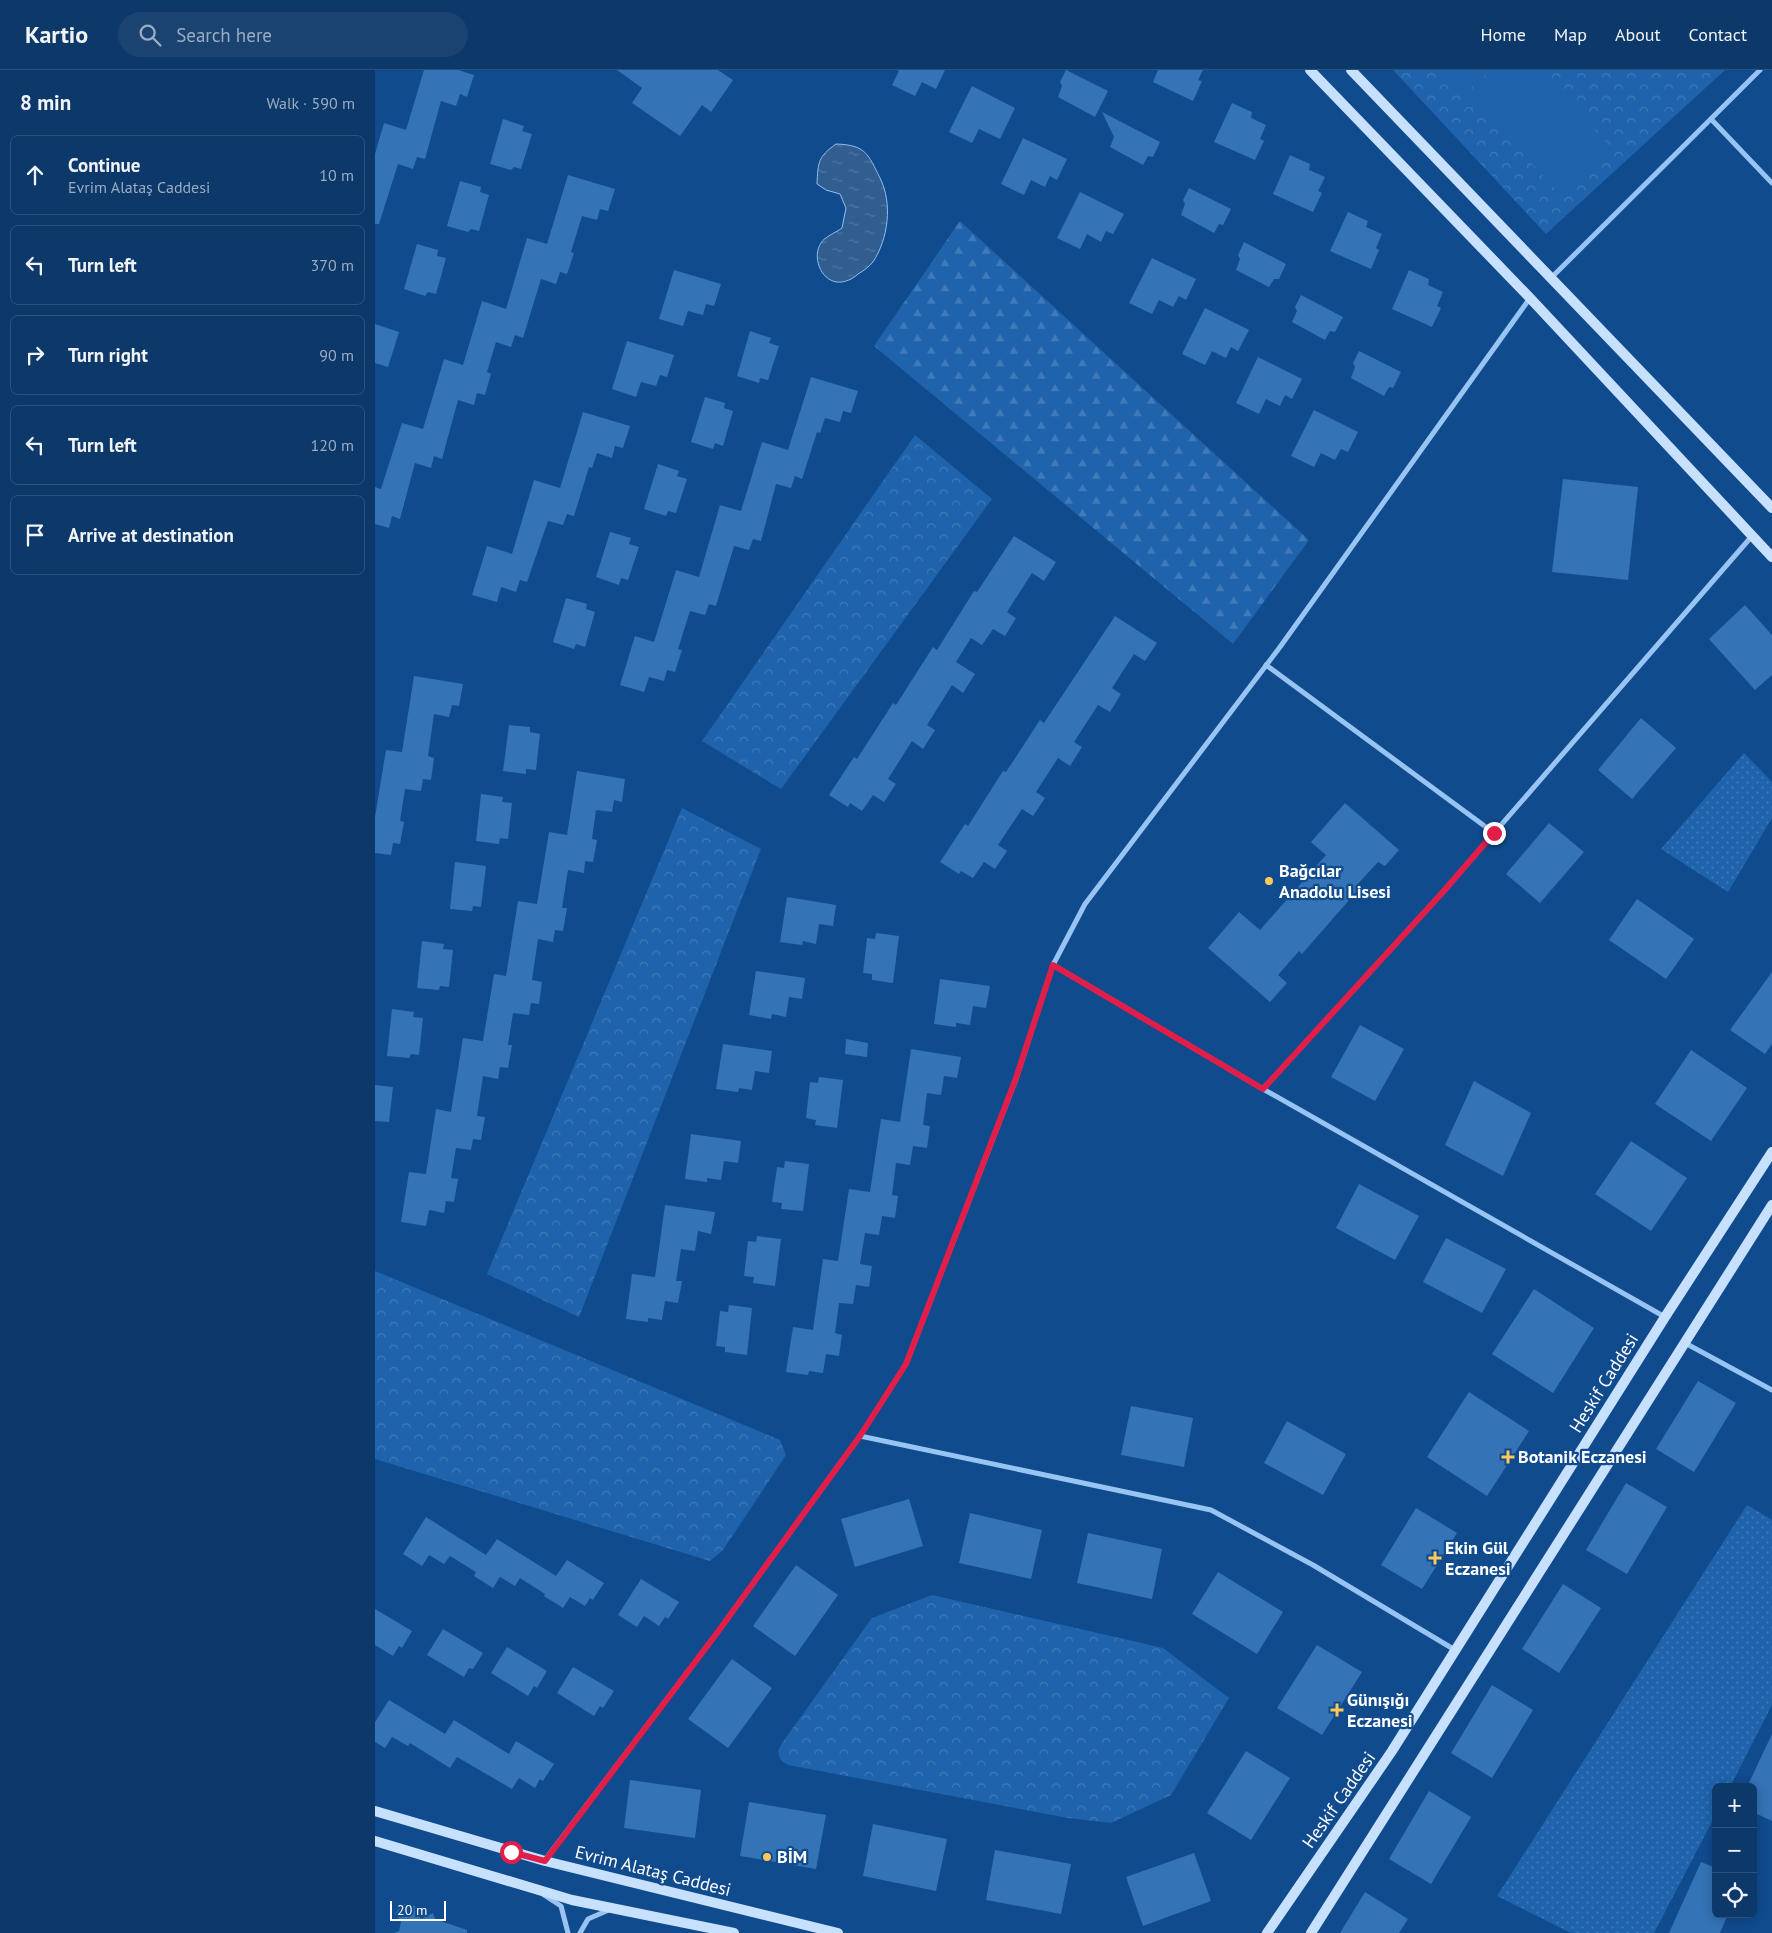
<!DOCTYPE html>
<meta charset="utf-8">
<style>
body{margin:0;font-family:"PT Sans",sans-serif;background:#1a4372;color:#f1f3f6}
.controls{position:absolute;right:15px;bottom:15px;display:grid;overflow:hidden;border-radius:8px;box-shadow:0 2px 12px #0003}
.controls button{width:45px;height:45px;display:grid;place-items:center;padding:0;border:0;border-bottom:1px solid #2c527e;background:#0c386a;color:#f1f3f6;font:25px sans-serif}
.scale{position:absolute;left:15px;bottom:12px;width:56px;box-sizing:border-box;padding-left:5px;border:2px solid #fff;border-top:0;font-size:14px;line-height:18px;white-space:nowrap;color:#fff;-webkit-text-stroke:4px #104b8e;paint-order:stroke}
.stop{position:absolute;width:15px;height:15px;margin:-11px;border:4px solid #e11d48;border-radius:50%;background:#fff}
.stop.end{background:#e11d48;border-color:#fff;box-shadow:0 1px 5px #0008}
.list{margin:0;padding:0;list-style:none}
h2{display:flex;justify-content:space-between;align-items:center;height:65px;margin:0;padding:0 20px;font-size:21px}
h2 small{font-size:16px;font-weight:400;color:#9aacc1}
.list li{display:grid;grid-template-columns:32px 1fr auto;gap:15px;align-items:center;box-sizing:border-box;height:80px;margin:0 10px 10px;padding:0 10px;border:1px solid #2c527e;border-radius:8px}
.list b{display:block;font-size:19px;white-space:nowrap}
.list p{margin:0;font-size:16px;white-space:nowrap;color:#9aacc1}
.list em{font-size:16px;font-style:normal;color:#9aacc1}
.icon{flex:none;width:28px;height:28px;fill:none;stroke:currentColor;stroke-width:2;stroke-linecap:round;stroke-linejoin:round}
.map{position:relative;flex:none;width:1397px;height:1863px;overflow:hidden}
header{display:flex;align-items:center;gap:30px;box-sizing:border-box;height:70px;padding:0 25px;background:#0c386a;border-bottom:1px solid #2c527e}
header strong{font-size:24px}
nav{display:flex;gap:28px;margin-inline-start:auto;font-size:18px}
.search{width:350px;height:45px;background:#1a4372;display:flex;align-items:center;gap:12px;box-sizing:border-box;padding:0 18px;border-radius:28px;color:#9aacc1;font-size:19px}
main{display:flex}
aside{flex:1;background:#0c386a}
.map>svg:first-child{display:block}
</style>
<header>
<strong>Kartio</strong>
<div class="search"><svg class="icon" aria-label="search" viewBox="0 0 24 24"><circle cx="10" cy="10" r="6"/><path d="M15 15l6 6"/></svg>Search here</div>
<nav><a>Home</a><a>Map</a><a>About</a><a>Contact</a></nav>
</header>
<main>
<aside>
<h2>8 min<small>Walk · 590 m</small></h2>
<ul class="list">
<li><svg class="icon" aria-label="ahead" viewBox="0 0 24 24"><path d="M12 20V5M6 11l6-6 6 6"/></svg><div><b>Continue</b><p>Evrim Alataş Caddesi</p></div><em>10 m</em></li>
<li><svg class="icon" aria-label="left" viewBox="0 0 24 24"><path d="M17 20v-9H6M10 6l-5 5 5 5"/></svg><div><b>Turn left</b></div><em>370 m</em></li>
<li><svg class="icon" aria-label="right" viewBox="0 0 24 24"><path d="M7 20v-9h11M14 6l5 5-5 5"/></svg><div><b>Turn right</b></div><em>90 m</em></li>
<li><svg class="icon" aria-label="left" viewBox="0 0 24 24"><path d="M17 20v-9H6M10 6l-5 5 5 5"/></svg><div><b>Turn left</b></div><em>120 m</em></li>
<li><svg class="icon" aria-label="arrive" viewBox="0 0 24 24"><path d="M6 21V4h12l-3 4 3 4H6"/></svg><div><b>Arrive at destination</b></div></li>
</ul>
</aside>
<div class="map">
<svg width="1397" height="1863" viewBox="0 0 1397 1863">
<defs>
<pattern id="grass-dots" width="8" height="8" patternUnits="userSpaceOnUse" patternTransform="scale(1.25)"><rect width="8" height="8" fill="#1e63ac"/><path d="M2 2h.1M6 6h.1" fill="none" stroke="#407ab8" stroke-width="1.8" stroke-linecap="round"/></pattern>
<pattern id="forest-firs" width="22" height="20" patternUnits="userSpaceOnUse" patternTransform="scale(1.25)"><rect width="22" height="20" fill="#1e63ac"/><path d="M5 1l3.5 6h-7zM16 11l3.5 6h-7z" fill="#407ab8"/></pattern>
<pattern id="park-crowns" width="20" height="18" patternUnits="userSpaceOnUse" patternTransform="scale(1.25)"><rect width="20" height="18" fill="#1e63ac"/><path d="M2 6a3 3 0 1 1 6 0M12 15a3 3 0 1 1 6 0" fill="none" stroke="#407ab8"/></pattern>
<pattern id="water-ripples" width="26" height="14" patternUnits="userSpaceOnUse" patternTransform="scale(1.25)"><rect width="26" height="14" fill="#315e8f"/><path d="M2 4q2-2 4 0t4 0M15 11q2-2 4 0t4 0" fill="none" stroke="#5076a0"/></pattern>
</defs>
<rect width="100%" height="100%" fill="#104b8e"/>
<g fill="url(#grass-dots)">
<polygon points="1369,683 1397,712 1397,748 1353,822 1286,779"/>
<polygon points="1372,1435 1397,1450 1397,1635 1355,1717 1341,1717 1341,1744 1279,1863 1196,1863 1122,1826"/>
</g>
<polygon fill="url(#forest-firs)" points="585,151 934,470 858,574 499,276"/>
<g fill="url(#park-crowns)">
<polygon points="1018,0 1350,0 1171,164"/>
<polygon points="540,365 617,429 406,719 327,671"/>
<polygon points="307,738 386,779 204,1247 112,1204"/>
<polygon points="0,1201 405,1370 411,1385 348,1480 335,1491 0,1389"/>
<polygon points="557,1525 788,1578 854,1628 796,1725 736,1753 693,1748 413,1695 405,1689 403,1681 407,1673 497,1548"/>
</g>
<g fill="#1e63ac">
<polygon points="1069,0 1116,0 1090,23"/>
<polygon points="1131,0 1164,0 1236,78 1185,124 1098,30"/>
</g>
<path fill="url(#water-ripples)" stroke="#89c0f7" d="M461,74C491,75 493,84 505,108C518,134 513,169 498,192C494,197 488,201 483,204C478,209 469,213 462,212C445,210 437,186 446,173C449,167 462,162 467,158L471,138L465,124L451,120L442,114C443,92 443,87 461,74Z"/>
<g fill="#3473b6">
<polygon points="49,0 83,0 99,5 92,27 85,24 81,36 66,31 50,89 42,87 38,99 23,94 4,154 0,154 0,84 9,53 31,60"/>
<polygon points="242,0 343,0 358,10 336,42 327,35 305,66 257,33 267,18"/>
<polygon points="522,0 570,0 561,19 547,12 540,26 517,15 524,1"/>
<polygon points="691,0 733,21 720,47 683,27 687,16 685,12"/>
<polygon points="783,0 828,0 823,10 827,11 818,31 778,12"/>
<polygon points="597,16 640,38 625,69 604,59 597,73 574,62"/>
<polygon points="857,33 877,42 876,48 891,55 885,69 889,71 880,90 839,72"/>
<polygon points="727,42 785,72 778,87 773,86 768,95 735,77 739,67"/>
<polygon points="128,49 149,56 147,61 157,64 146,99 139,97 136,100 115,94"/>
<polygon points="648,68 692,89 682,110 675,106 670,117 656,110 649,125 626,114"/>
<polygon points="915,85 935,94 934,100 950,107 943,121 947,123 938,142 898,124"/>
<polygon points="193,105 240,119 233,141 225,139 222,150 207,146 196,182 199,183 192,204 185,202 181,214 166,209 148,268 140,265 136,277 121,272 112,302 116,304 110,325 102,323 99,335 83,330 67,389 59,386 56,398 40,393 25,449 17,446 14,458 0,454 0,417 6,419 27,353 48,359 69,289 88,295 107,231 131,239 152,168 172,174"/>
<polygon points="85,111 106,117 105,122 114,125 104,161 96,159 93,162 72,156"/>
<polygon points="814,118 856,139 848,155 844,154 839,163 806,145 810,134 808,130"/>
<polygon points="705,122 749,144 738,164 731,161 726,172 712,164 705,179 682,168"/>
<polygon points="973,142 993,151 991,157 1007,164 1001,178 1004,180 996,199 955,181"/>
<polygon points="869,172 911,194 904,209 899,209 894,217 861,200 865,189 863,185"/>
<polygon points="42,174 63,180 62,186 71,188 61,224 53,222 50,226 29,219"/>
<polygon points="777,188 821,209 811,230 804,226 798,237 784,230 777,244 754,233"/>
<polygon points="299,200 346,214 339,236 331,234 328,245 313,241 308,256 284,249"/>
<polygon points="1034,200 1054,209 1053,215 1068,222 1062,236 1066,238 1057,257 1017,239"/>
<polygon points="926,225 968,247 960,262 955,261 950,270 917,252 922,241 920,237"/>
<polygon points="830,238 874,260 863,281 856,277 851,288 837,281 830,295 807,284"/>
<polygon points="0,254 24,262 13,297 0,293"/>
<polygon points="375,261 396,268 394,273 404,276 393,310 385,308 384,313 362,306"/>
<polygon points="252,271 299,285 292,307 285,305 281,316 266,312 261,327 237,319"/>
<polygon points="984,281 1026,302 1018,318 1014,317 1009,326 976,308 980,297 978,293"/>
<polygon points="883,287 927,309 917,329 910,325 905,336 891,329 884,344 861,333"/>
<polygon points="436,307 483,321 476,343 468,341 465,352 450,348 445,363 442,362 427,409 420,406 416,418 401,414 386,471 378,469 374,480 359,476 341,536 334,534 330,545 315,541 303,579 307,580 300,602 292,600 289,611 274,607 269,622 245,615 260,566 279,572 301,500 324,507 345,435 366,441 387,372 413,380"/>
<polygon points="330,327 350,333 349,338 358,341 348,376 340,373 338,379 316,372"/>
<polygon points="939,340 983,362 973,382 966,379 960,390 946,383 939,397 916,386"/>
<polygon points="208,342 255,356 248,378 240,376 237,388 222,383 217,398 214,397 199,446 192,444 188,455 173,451 152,512 145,510 141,522 126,517 122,532 97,525 112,476 137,484 159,410 185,418"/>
<polygon points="283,394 304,401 302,406 312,409 301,443 293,441 291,446 269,439"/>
<polygon points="1188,409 1263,417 1253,510 1177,502"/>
<polygon points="235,462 256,468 254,474 264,477 253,510 246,508 244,515 221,507"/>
<polygon points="639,466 681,492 669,511 657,503 632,542 641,548 630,566 618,559 607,575 596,568 581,592 600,604 588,623 577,615 552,655 560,660 548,679 537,671 513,709 521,714 509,732 498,725 487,741 475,733 473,737 454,725 479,687 482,689 518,633 521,635 558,577 562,580 599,521 602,522"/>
<polygon points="191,528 212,534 211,539 220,542 210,577 201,574 199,579 178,572"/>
<polygon points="1370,535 1397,565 1397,605 1380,620 1334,569"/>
<polygon points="740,546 782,573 770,591 759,584 737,618 746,624 735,642 723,635 699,672 707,677 695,696 683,688 661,722 670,728 658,746 647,739 623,775 632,781 620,799 609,792 598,808 586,801 584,804 565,792 590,754 593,756 628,701 631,702 665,650 669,653"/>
<polygon points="39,606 88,614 84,636 77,635 74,647 59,644 53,686 59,688 56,710 48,709 46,721 30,719 25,751 29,752 25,774 18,773 16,785 0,783 0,747 11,680 27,682"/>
<polygon points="1266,648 1301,678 1257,729 1223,700"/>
<polygon points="134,655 155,657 155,662 165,664 161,700 151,699 151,704 128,701"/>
<polygon points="202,701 250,709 247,732 239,730 237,742 221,740 217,769 222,770 218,792 210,791 209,803 193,800 187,838 192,838 188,861 180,860 178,872 163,869 157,910 167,912 164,934 156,933 154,945 138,943 133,975 137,975 133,998 125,997 123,1009 108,1006 102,1046 110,1047 106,1070 98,1069 96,1080 81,1078 76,1108 83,1109 79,1132 71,1131 69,1143 54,1140 51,1156 26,1152 34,1102 51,1104 61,1039 76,1042 88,968 108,971 119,904 131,906 143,831 162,834 174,762 192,765"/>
<polygon points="106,724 128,727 127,732 137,733 133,769 125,768 124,774 101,771"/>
<polygon points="970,733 1024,780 1010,796 1003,792 980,817 982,821 927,884 924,881 903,905 912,913 895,932 833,878 864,842 885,860 951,785 936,772"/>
<polygon points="1174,753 1209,782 1165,833 1131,804"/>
<polygon points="80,792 111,796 106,837 98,836 97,841 75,839"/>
<polygon points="412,827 461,835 458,856 444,854 441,874 428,871 427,875 405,872"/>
<polygon points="1262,829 1319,869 1291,909 1234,870"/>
<polygon points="501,863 524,866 518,913 497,910 497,904 488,903 492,868 500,869"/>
<polygon points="47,871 69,874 68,879 78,880 74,917 65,916 64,920 42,918"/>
<polygon points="381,901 430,908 427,929 414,927 411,947 397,944 396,949 374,945"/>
<polygon points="1397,902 1397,974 1390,984 1355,960"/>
<polygon points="565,909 615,916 611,938 598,936 595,955 581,953 581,957 559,954"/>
<polygon points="17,939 39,942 38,947 48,948 44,985 36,984 34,988 12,986"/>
<polygon points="985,955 1029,979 1000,1031 956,1007"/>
<polygon points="471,969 493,973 492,987 470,984"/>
<polygon points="348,974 397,981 394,1003 380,1001 377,1020 364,1018 363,1022 341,1019"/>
<polygon points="536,979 586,987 582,1008 569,1006 566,1025 552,1023 548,1055 555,1056 552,1078 538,1076 535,1095 521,1093 517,1125 523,1126 520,1148 507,1146 504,1165 490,1163 485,1194 497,1196 494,1217 481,1215 478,1234 464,1233 460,1263 467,1265 464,1286 451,1284 448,1303 434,1301 433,1305 411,1302 418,1257 438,1260 448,1189 463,1191 474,1119 495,1122 506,1049 525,1052"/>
<polygon points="1316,980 1372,1018 1336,1071 1280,1034"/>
<polygon points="444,1007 468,1010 462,1058 440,1055 441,1050 431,1048 435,1012 443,1013"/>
<polygon points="1099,1011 1156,1043 1128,1106 1070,1075"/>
<polygon points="0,1015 18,1017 14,1052 0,1051"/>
<polygon points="316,1064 366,1071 363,1093 349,1091 346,1110 332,1108 332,1112 310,1109"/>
<polygon points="1256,1071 1312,1108 1276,1161 1220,1124"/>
<polygon points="410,1091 434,1094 428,1141 406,1139 407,1133 397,1132 402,1097 409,1098"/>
<polygon points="984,1114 1044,1146 1020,1190 961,1158"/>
<polygon points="290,1135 340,1142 336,1164 323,1161 320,1181 306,1179 301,1211 307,1211 303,1233 290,1231 287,1250 273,1248 273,1252 251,1249 257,1204 280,1207"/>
<polygon points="382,1166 406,1169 400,1216 378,1213 379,1207 369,1206 373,1171 381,1172"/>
<polygon points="1071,1168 1131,1199 1107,1243 1048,1212"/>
<polygon points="1159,1219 1219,1258 1178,1323 1117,1284"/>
<polygon points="354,1235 377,1238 372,1285 350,1282 350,1277 341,1276 345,1241 353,1242"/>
<polygon points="1323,1311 1361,1333 1319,1402 1281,1379"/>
<polygon points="1094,1322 1154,1361 1112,1426 1052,1387"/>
<polygon points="756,1336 818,1348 809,1397 746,1385"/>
<polygon points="912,1351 971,1384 948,1425 889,1393"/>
<polygon points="1251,1413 1292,1437 1252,1504 1211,1480"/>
<polygon points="534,1429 548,1476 480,1497 466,1449"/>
<polygon points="1041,1438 1082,1463 1047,1519 1006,1495"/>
<polygon points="595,1443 667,1460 656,1509 584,1493"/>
<polygon points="51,1447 111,1485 122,1469 181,1506 192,1490 229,1513 218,1530 215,1528 210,1536 195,1527 188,1538 169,1526 170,1524 145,1508 140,1516 125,1507 118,1518 99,1506 101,1502 75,1486 69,1494 54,1485 47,1496 28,1484"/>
<polygon points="713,1463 787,1479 777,1529 702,1513"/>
<polygon points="421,1495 463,1525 420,1586 378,1556"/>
<polygon points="843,1502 908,1542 882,1584 817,1544"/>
<polygon points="266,1509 304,1532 293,1549 290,1547 284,1556 269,1546 262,1557 243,1545"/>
<polygon points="1188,1514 1226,1538 1184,1603 1147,1579"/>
<polygon points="0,1539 37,1561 27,1578 24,1576 18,1586 0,1575"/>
<polygon points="68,1559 108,1583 98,1599 94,1598 89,1607 52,1585"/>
<polygon points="942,1575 987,1602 947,1665 902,1638"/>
<polygon points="132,1577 172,1601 162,1618 159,1616 153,1626 116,1603"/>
<polygon points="357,1589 397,1618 353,1678 313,1649"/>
<polygon points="198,1597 239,1621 228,1638 225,1636 219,1646 182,1623"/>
<polygon points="1117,1615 1158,1640 1117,1708 1076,1683"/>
<polygon points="14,1630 70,1664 79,1650 134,1684 141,1671 179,1694 168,1711 165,1709 160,1718 144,1708 137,1719 82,1687 75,1698 35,1673 33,1676 17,1667 10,1678 0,1672 0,1652"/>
<polygon points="1397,1664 1397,1751 1378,1742 1378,1717 1372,1717"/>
<polygon points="871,1681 915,1708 876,1770 832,1743"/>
<polygon points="255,1710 326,1720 320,1768 249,1758"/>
<polygon points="1054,1721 1096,1747 1056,1814 1014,1789"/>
<polygon points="374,1732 451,1745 441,1799 365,1786"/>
<polygon points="498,1754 572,1769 561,1821 488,1806"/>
<polygon points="620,1780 696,1794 686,1844 611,1830"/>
<polygon points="819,1783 836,1831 768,1856 751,1807"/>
<polygon points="1326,1792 1341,1798 1341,1844 1353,1844 1345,1863 1294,1863"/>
<polygon points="990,1822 1033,1849 1024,1863 965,1863"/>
<polygon points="30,1834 36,1834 41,1837 46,1849 58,1843 60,1849 92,1860 92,1863 19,1863 24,1861 26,1851 20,1844 25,1837"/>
</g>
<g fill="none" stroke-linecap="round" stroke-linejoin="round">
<g stroke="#98c4f3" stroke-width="5">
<polyline points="1336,49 1397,113"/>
<polyline points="1176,208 1385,0"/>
<polyline points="891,595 1119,763"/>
<polyline points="678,895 888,1019 1290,1247"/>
<polyline points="888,1019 1067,823 1377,466"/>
<polyline points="1310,1273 1397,1320"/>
<polyline points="485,1366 836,1440 938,1495 1080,1580"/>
<polyline points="170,1790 342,1563 485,1366 531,1294 641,1009 678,895 710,834 905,577 1155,228"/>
<polyline points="169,1825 186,1836 193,1863"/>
<polyline points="205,1863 213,1849 236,1839"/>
</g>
<g stroke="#c7e0fd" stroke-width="10">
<polyline points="935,0 1155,228 1397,487"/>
<polyline points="976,0 1397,438"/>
<polyline points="0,1741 170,1791 463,1863"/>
<polyline points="0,1771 197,1830 359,1863"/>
<polyline points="892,1863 1017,1681 1290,1247 1397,1082"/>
<polyline points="936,1863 1397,1135"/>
</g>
</g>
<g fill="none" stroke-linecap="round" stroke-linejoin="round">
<polyline stroke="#e11d48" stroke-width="6" points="136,1782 170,1791 342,1563 485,1366 531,1294 641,1008 678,895 888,1019 1067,823 1119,763"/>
</g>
<g fill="#ffc95a" stroke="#104b8e" stroke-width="2">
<circle cx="894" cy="811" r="5"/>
<path d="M1130.5 1379.5h5v5h5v5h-5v5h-5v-5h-5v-5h5z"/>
<path d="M1057.5 1480.5h5v5h5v5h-5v5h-5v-5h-5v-5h5z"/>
<path d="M959.5 1632.5h5v5h5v5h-5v5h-5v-5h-5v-5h5z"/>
<circle cx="392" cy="1787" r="5"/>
</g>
<g text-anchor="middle" stroke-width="4.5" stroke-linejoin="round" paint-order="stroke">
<g font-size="18" font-weight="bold" fill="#fff" stroke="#104b8e" text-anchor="start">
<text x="904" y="807">Bağcılar<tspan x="904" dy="21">Anadolu Lisesi</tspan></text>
<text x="1143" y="1393">Botanik Eczanesi</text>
<text x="1070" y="1484">Ekin Gül<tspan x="1070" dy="21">Eczanesi</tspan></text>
<text x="972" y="1636">Günışığı<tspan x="972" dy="21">Eczanesi</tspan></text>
<text x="402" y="1793">BİM</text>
</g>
<g font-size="18" fill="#fff" stroke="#104b8e">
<text transform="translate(1229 1313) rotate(-58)" y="6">Heskif Caddesi</text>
<text transform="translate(964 1730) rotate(-55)" y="6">Heskif Caddesi</text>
<text transform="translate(278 1801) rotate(14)" y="6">Evrim Alataş Caddesi</text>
</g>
</g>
</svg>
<div class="controls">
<button>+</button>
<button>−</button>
<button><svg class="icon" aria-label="locate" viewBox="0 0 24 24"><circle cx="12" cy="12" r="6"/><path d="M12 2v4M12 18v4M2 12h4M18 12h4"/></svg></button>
</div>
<div class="scale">20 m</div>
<div class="stop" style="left:136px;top:1782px"></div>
<div class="stop end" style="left:1119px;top:763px"></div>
</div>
</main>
